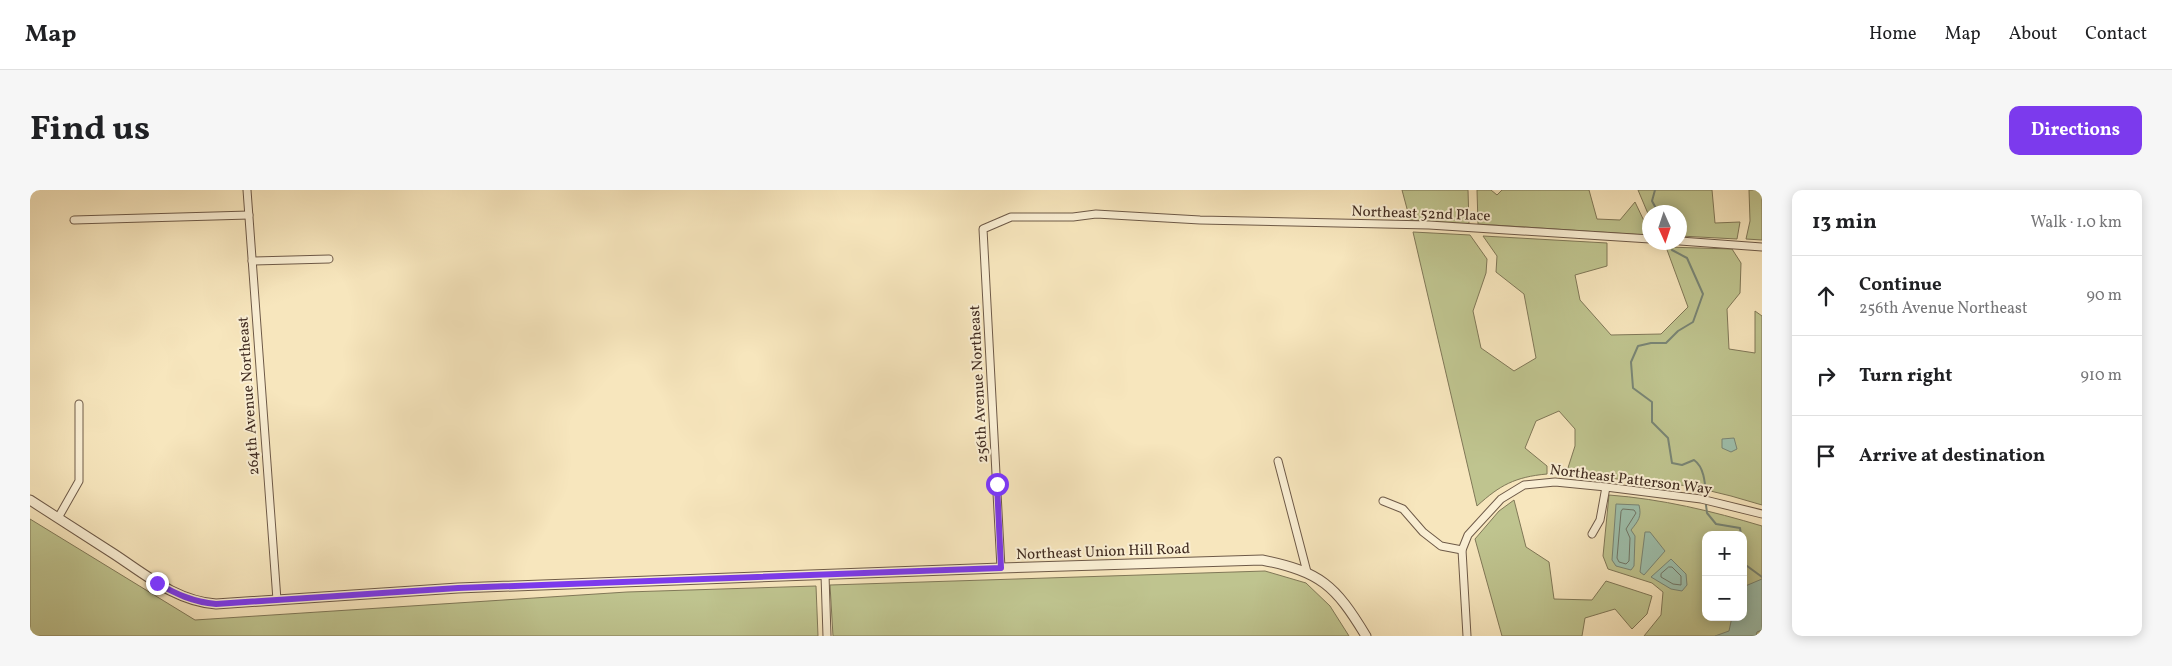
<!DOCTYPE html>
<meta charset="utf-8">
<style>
body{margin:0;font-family:Vollkorn,serif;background:#f6f6f6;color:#202124}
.controls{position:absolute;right:15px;bottom:15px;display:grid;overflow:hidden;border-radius:10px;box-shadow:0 2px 12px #0003}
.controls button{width:45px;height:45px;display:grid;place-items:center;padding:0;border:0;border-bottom:1px solid #e0e0e0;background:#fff;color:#202124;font:25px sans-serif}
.compass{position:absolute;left:1612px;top:15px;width:45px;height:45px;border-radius:50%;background:#fff;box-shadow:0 2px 12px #0003;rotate:177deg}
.stop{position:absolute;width:15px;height:15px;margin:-11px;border:4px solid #7c3aed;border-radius:50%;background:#fff}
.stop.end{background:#7c3aed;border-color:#fff;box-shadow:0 1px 5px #0008}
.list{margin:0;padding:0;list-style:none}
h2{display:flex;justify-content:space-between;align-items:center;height:65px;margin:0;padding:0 20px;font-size:21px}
h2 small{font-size:16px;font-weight:400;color:#757577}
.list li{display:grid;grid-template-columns:32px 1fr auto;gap:15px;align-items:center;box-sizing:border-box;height:80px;padding:0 20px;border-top:1px solid #e0e0e0}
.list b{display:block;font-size:19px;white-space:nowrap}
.list p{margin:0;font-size:16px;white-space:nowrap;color:#757577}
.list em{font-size:16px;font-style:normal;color:#757577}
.icon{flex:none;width:28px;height:28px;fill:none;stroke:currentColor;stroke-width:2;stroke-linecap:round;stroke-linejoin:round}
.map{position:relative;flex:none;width:1732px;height:446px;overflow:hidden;border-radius:10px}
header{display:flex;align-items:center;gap:30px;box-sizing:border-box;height:70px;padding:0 25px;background:#fff;border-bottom:1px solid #e0e0e0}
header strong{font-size:24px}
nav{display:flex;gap:28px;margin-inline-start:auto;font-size:18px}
.intro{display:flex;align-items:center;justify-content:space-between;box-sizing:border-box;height:120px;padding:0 30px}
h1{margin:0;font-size:35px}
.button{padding:12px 22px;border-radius:10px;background:#7c3aed;color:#fff;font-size:18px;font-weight:700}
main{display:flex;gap:30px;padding:0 30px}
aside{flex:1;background:#fff;border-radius:10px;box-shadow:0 2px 12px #0003}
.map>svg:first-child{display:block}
</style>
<header>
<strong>Map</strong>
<nav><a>Home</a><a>Map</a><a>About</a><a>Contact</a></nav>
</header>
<div class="intro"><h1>Find us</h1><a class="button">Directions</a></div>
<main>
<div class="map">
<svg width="1732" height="446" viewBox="0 0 1732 446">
<rect width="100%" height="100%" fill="#f7e6bd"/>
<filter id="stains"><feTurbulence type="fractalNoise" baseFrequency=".004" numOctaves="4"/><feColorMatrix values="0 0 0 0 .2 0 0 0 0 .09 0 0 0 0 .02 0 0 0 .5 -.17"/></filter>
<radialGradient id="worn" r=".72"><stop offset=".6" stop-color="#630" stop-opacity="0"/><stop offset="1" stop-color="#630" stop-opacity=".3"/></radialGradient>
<g fill="#bfc48f" stroke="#807858" fill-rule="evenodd">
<polygon points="1372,0 1438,0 1439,34 1380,30"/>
<polygon points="1447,0 1461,0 1467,5 1472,0 1559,0 1567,29 1590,30 1605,12 1615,33 1615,45 1448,34"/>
<polygon points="1608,0 1682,0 1685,33 1710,32 1707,49 1650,46 1650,22 1620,22 1619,26"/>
<polygon points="1719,0 1732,0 1732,50 1716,49 1720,31"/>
<path d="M1383,42L1440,45L1457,69L1456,83L1443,121L1451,158L1484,181L1506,168L1494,104L1466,82L1467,66L1453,46L1577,53V76L1545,85L1550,110L1581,145L1631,144L1658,117L1636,57L1702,59L1711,73L1710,103L1697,119L1699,159L1725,163V121L1732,126V315L1701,306L1660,296L1536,284L1545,256V239L1529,221L1506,231L1495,258L1517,276V284C1485,287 1470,295 1447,316Z"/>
<path d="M1579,305C1632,309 1682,321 1732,336V446H1614L1631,425L1633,402L1622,393L1578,379L1573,366ZM1676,345H1713V427H1676Z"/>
<polygon points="1484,310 1496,357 1519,372 1524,409 1562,410 1576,391 1622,406 1617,424 1602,439 1585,419 1555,428 1552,446 1472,446 1445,349 1469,321"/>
<polygon points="0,329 165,430 597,402 786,396 788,446 0,446"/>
<polygon points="1235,381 1276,393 1300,416 1319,446 803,446 800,395"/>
</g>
<g fill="#9ec0ad" stroke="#798575">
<polygon points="1704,248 1707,259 1701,262 1692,258 1692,249"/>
<path d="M1586,314L1609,315C1612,327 1608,331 1601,340L1605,346L1604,376L1601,380L1586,376L1582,370Z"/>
<polygon points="1615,342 1620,342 1635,361 1614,385 1610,382"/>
<polygon points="1641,369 1656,384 1657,395 1652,401 1641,399 1621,387"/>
<polygon points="1732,389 1732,440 1727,442 1726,446 1685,446 1699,441 1702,427 1713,427 1713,397"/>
</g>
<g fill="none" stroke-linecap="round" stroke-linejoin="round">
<g stroke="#707667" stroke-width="1">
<polygon points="1593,319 1604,320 1606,323 1596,339 1600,348 1599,371 1596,374 1589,372 1587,368 1591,322"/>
<polygon points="1639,377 1642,377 1651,386 1651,395 1643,394 1631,387 1631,384"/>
</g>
<g stroke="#798575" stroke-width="2">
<polyline points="1625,0 1622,11 1628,22"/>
<path d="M1642,60L1657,68L1673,104L1663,132L1648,141L1636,153H1621L1608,156L1601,172L1603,198L1622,212V232L1638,248L1642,273L1652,275L1664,270C1674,277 1675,292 1676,305"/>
<polyline points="1676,315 1677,323 1686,334 1710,338 1711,345"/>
<polyline points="1713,373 1732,387"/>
</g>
<g stroke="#6e5a48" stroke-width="9">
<g id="minor">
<polyline points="217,0 247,410"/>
<polyline points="44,30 219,25"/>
<polyline points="1650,51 1732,57"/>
<polyline points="222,71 299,69"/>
<polyline points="1248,271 1277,382"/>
<polyline points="1353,311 1373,319 1393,342 1411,356 1432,360"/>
<polyline points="28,328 49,291 49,214"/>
<polyline points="1562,344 1570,330 1576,297"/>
<polyline points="971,378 953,39 981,27 1043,27 1066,24 1170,30 1399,35 1620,49"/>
<polyline points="795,385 797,446"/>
<polyline points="1437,446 1432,360 1438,345 1471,309 1494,295 1525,292 1576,297 1671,309 1732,324"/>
</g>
</g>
<g stroke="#6e5a48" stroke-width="11">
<path id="tertiary" d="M0,310C28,328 56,346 84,364C116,385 146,411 186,414L428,398L971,378L1232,370C1291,382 1305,395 1336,446"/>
</g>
<use href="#minor" stroke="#faefd4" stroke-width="7"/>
<use href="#tertiary" stroke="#faefd4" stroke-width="9"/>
</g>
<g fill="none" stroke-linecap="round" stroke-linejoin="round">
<path stroke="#7c3aed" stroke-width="6" d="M127,393C146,404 163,412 186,414L428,398L971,378L967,294"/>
</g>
<g text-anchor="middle" stroke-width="4" stroke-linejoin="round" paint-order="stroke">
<g font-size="15" fill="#412c21" stroke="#faefd4">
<text transform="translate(1391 23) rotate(2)" y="5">Northeast 52nd Place</text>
<text transform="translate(948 194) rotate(-93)" y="5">256th Avenue Northeast</text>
<text transform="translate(218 206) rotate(-94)" y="5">264th Avenue Northeast</text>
<text transform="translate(1601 289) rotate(7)" y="5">Northeast Patterson Way</text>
<text transform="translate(1073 361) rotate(-2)" y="5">Northeast Union Hill Road</text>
</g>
</g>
<rect width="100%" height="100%" filter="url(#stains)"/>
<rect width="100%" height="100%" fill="url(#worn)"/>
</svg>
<div class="controls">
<button>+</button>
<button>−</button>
</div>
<svg class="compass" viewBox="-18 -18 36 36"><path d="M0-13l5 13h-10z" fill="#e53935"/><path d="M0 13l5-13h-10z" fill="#757577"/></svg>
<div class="stop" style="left:967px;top:294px"></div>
<div class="stop end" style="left:127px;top:393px"></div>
</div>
<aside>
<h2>13 min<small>Walk · 1.0 km</small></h2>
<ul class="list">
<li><svg class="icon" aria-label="ahead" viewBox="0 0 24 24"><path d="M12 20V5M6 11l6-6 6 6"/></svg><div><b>Continue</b><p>256th Avenue Northeast</p></div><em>90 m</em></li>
<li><svg class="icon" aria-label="right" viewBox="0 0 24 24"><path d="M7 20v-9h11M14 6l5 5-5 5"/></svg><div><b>Turn right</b></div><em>910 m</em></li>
<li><svg class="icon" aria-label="arrive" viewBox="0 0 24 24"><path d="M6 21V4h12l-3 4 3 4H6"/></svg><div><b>Arrive at destination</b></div></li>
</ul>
</aside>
</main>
